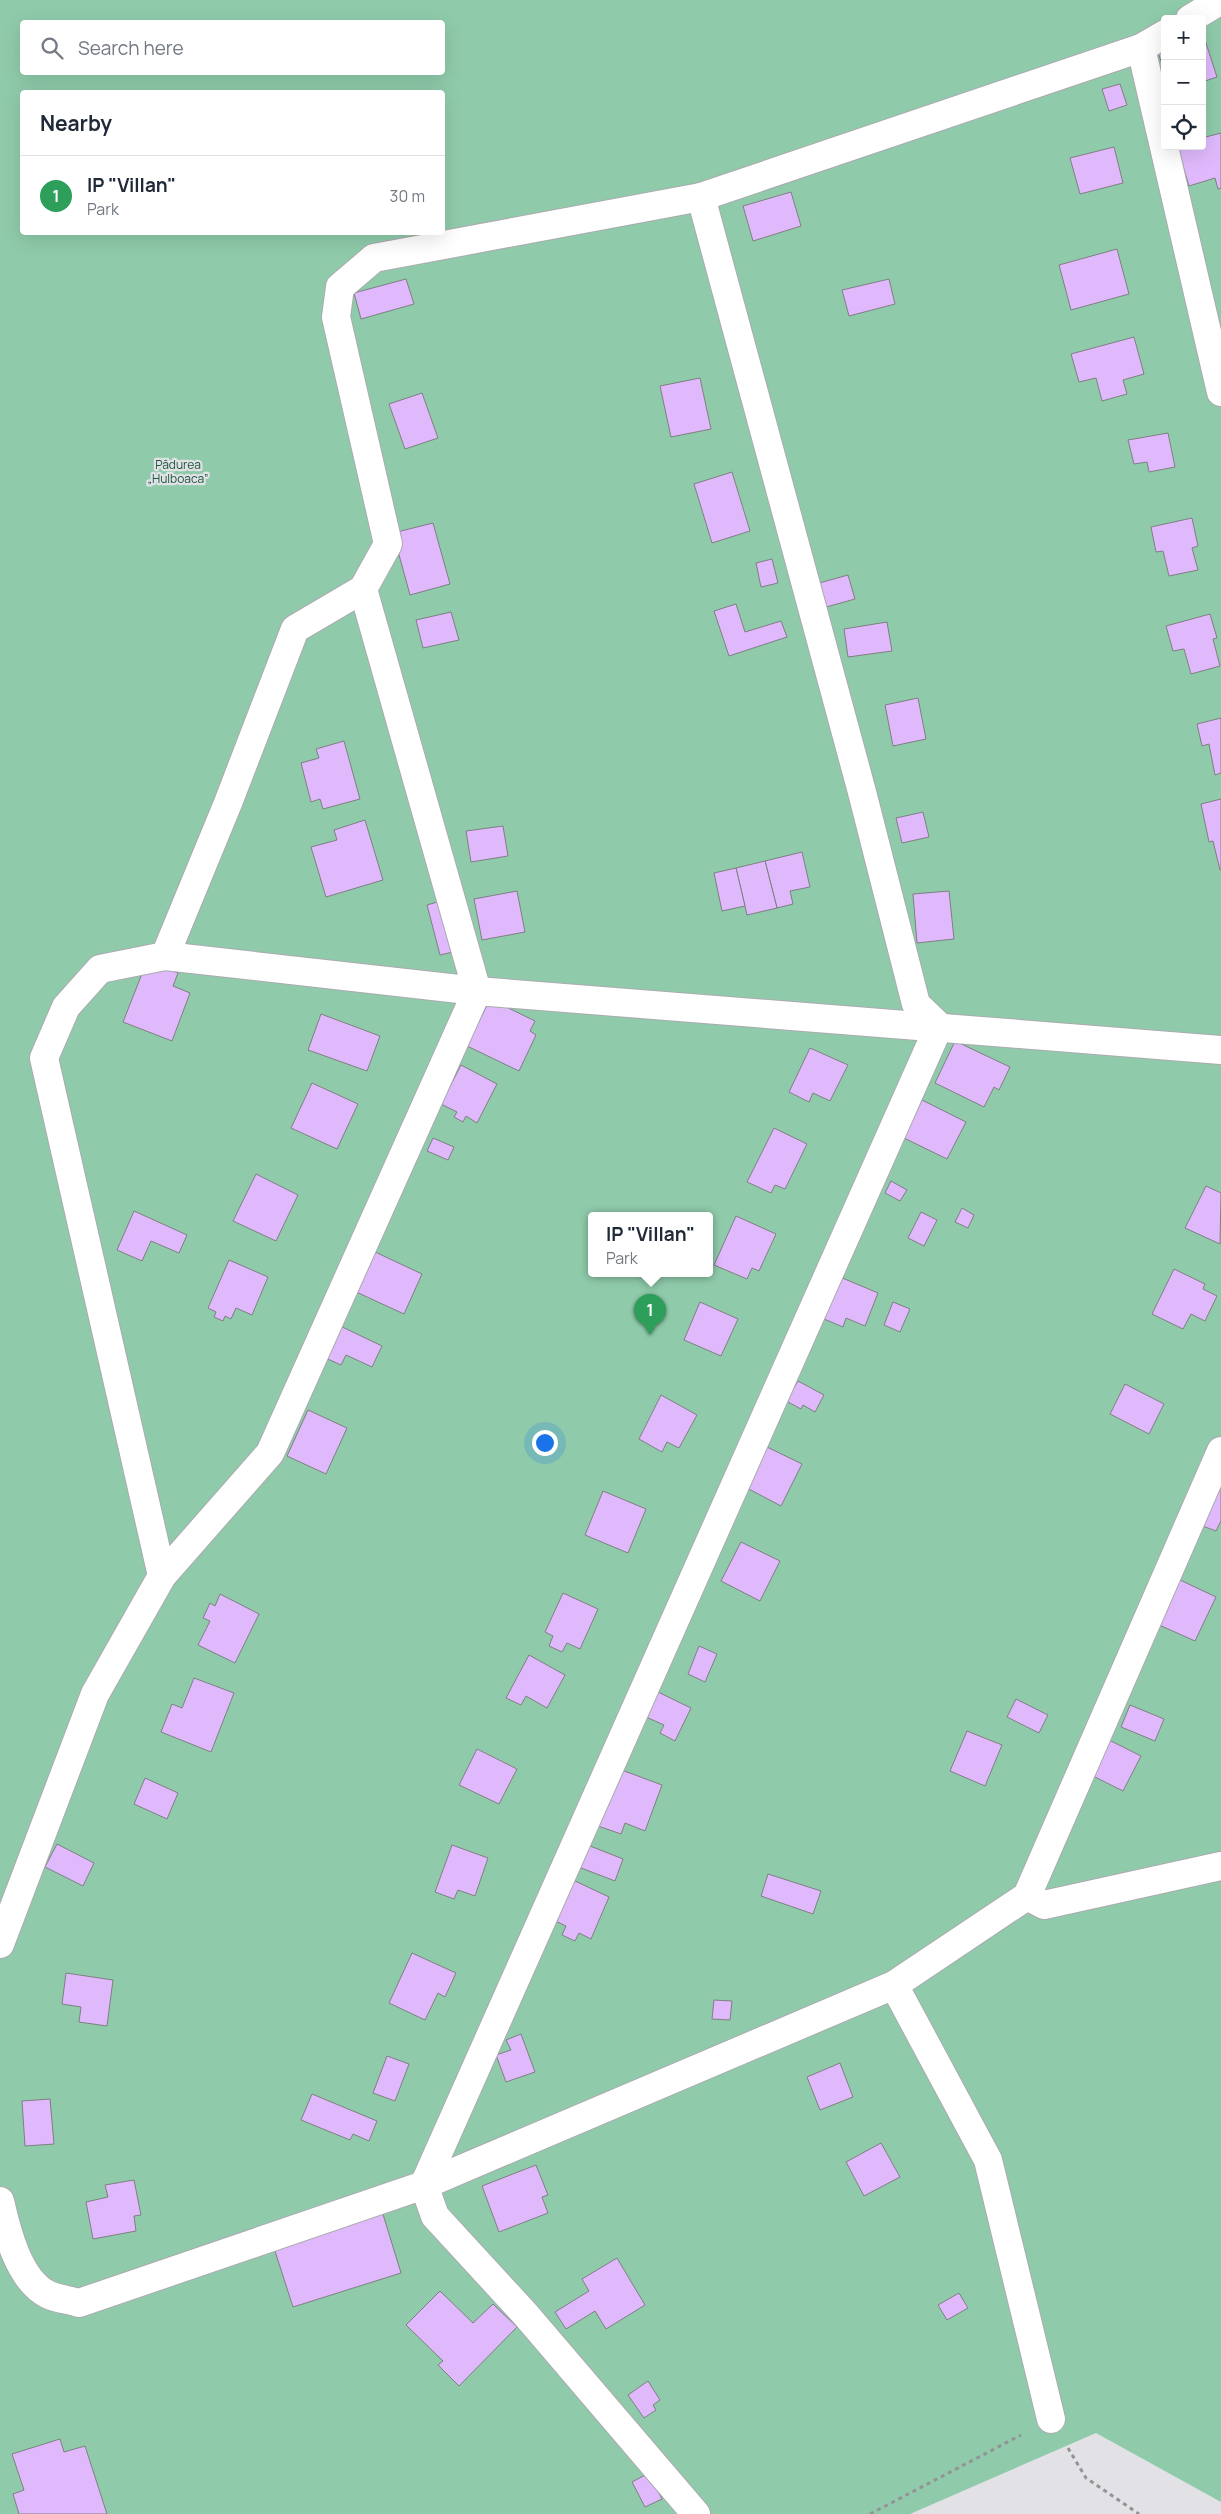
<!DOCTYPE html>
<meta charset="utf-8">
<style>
body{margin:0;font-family:Manrope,sans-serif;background:#f2f2f3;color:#1f2937}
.controls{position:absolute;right:15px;top:15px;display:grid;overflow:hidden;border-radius:5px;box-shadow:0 5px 20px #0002}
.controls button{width:45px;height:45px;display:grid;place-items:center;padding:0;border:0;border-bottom:1px solid #e0e1e3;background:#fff;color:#1f2937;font:25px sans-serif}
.you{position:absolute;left:544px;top:1442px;width:18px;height:18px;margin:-12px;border:4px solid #fff;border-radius:50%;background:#1a73e8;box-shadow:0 0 0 8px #1a73e833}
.badge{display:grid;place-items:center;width:32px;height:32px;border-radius:50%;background:#7c3aed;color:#fff;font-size:16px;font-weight:700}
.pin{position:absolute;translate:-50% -41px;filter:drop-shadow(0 1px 2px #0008)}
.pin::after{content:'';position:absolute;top:26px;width:18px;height:15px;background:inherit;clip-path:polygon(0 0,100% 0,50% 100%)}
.popup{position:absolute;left:588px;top:1212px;width:125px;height:65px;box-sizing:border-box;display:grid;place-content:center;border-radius:5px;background:#fff;filter:drop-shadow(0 1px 4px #0005);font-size:16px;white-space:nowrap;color:#747a83}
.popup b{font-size:19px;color:#1f2937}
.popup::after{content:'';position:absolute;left:50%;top:100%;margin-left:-10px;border:10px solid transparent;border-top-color:#fff}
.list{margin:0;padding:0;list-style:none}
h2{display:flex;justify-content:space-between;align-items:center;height:65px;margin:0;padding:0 20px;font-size:21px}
h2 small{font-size:16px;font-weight:400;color:#747a83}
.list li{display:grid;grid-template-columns:32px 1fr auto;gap:15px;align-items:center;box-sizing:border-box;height:80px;padding:0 20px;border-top:1px solid #e0e1e3}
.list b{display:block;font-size:19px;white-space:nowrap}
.list p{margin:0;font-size:16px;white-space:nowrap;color:#747a83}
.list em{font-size:16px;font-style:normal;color:#747a83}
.icon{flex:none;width:28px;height:28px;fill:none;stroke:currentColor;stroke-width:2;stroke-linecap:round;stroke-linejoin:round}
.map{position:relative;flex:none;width:1221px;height:2514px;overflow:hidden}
.search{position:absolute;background:#fff;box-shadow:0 5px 20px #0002;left:20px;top:20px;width:425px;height:55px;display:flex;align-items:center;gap:12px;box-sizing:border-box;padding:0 18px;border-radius:5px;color:#747a83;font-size:19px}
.panel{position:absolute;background:#fff;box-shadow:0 5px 20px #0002;left:20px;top:90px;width:425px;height:145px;border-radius:5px}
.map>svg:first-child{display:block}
</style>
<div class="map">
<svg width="1221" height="2514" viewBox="0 0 1221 2514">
<rect width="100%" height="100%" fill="#e1e1e6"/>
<path fill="#8fcbab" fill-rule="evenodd" d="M0,0H1221V2502L1096,2433L910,2514H0ZM1165,19H1202V146H1165ZM22,22H442V72H22ZM22,92H442V232H22ZM591,1216H709V1274H591Z"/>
<g fill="#dfb9fc" stroke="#807e82">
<polygon points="1203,34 1217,77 1202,82 1202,34"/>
<polygon points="1165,47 1165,73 1157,49"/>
<polygon points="1120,84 1127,105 1109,111 1102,89"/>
<polygon points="1221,133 1221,188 1218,189 1215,178 1189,186 1177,146 1202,146 1202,138"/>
<polygon points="1114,147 1123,183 1080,194 1070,158"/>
<polygon points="791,192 801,226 753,241 743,206"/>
<polygon points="1117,249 1129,294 1071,310 1059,265"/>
<polygon points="406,279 414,304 361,319 354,293"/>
<polygon points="889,279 895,304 849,316 842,290"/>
<polygon points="1134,337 1144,374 1123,380 1127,394 1102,401 1096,378 1079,382 1071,354"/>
<polygon points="700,378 711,429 671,437 660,386"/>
<polygon points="422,393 438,438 405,449 389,404"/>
<polygon points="1168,433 1175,467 1149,472 1147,462 1134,464 1128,440"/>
<polygon points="732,472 750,531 712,543 694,484"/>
<polygon points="1192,518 1198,546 1192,548 1198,570 1169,576 1163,551 1156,552 1151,527"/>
<polygon points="433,523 450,584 410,595 393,533"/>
<polygon points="772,559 778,583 761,587 756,563"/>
<polygon points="848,575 855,599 819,609 812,585"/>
<polygon points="736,604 745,632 781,621 787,637 729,656 714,611"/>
<polygon points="451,612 459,640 423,648 416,620"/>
<polygon points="1210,614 1217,638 1213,639 1220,666 1191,674 1184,649 1173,651 1166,626"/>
<polygon points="887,622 892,651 848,657 844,629"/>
<polygon points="918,698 926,739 893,746 885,705"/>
<polygon points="1221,718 1221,773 1215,775 1209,744 1202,746 1197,724"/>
<polygon points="344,741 360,799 323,809 320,799 311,802 301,763 319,758 316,749"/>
<polygon points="1221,799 1221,870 1220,870 1213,841 1209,842 1201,804"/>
<polygon points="923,812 929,837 902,843 896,818"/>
<polygon points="365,820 383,880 326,897 311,847 337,840 334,830"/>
<polygon points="503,826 508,856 471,862 466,831"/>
<polygon points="802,852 810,887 790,891 793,904 777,908 765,861"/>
<polygon points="765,861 777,908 747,915 736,868"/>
<polygon points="736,868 745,906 722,911 714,873"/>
<polygon points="517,891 525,932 482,940 474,899"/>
<polygon points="949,891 954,939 917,943 913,894"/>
<polygon points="444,900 457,951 440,955 427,905"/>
<polygon points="147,961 178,973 173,986 190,993 172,1041 123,1022"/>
<polygon points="490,999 535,1021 530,1031 536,1035 519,1071 467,1046"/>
<polygon points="321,1014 380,1036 367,1071 308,1050"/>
<polygon points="955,1041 1010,1067 999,1090 994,1087 984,1107 935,1083"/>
<polygon points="810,1048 848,1065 830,1101 813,1093 809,1102 789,1092"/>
<polygon points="461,1065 497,1084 477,1123 466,1116 463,1122 454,1117 457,1112 441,1104"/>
<polygon points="312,1083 358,1104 337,1149 291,1128"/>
<polygon points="922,1100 966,1122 947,1159 904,1138"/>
<polygon points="774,1128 807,1144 785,1189 775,1185 771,1193 747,1182"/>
<polygon points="433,1138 454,1147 448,1160 427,1151"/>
<polygon points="256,1174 298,1195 276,1241 233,1221"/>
<polygon points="891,1181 907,1190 900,1201 885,1193"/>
<polygon points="1206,1186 1221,1193 1220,1244 1185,1228"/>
<polygon points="962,1208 974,1215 968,1228 955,1222"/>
<polygon points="134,1211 187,1235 179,1253 151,1241 142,1261 117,1250"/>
<polygon points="921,1212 937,1220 924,1246 908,1238"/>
<polygon points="736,1216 776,1234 759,1271 752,1268 747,1279 714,1265"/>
<polygon points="373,1251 422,1274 404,1314 354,1291"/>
<polygon points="229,1260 268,1277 252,1315 236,1308 231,1319 225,1316 223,1321 214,1317 216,1312 208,1308"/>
<polygon points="1174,1269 1205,1284 1203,1289 1217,1296 1205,1321 1191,1314 1183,1329 1152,1314"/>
<polygon points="840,1277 878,1293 865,1326 846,1318 843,1327 824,1319"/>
<polygon points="700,1302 738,1319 721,1356 684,1340"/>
<polygon points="893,1302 910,1309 900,1332 884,1325"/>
<polygon points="336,1324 382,1346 372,1367 346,1355 341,1365 321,1356"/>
<polygon points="798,1381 824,1395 815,1412 803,1405 801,1409 786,1401"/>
<polygon points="1125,1384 1164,1404 1149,1434 1110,1414"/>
<polygon points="661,1395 697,1415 679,1448 667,1442 662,1452 639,1439"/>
<polygon points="308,1410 347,1428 326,1474 287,1456"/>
<polygon points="765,1446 802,1464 781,1506 745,1487"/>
<polygon points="1221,1484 1221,1521 1216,1531 1200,1525"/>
<polygon points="603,1491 646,1509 628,1553 585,1535"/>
<polygon points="741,1542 780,1561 760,1601 721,1581"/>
<polygon points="1178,1579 1216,1597 1195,1641 1157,1624"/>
<polygon points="563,1593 598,1609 580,1649 567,1643 562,1652 549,1646 553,1636 545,1632"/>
<polygon points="220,1594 259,1614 235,1663 198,1645 210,1621 203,1618 210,1603 215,1606"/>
<polygon points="699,1646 717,1654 705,1682 688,1674"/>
<polygon points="529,1655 565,1675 547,1708 526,1696 521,1705 506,1698"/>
<polygon points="194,1678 234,1693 211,1752 161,1732 172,1704 182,1708"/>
<polygon points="658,1692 691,1708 675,1741 660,1733 664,1725 646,1717"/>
<polygon points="1016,1699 1048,1715 1039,1733 1007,1717"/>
<polygon points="1130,1705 1164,1719 1155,1741 1121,1727"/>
<polygon points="967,1731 1002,1745 985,1786 950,1771"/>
<polygon points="1107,1739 1141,1756 1123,1791 1089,1774"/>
<polygon points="477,1749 517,1769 499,1804 459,1785"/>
<polygon points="619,1769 662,1785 645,1831 625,1823 621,1834 598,1826"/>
<polygon points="145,1778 178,1793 167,1819 134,1804"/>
<polygon points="57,1844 94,1863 83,1886 45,1867"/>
<polygon points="585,1844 623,1859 615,1881 576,1866"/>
<polygon points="452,1845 488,1858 475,1896 458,1890 454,1899 435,1892"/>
<polygon points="768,1874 821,1891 813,1914 761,1896"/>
<polygon points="571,1879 609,1897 591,1939 579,1933 575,1941 562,1935 566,1926 553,1920"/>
<polygon points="412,1953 456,1973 445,1997 438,1993 425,2020 389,2003"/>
<polygon points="66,1973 113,1980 107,2026 79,2022 81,2007 62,2004"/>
<polygon points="714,2000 732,2001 730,2020 712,2019"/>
<polygon points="521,2034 535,2072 506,2082 496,2055 511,2050 506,2040"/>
<polygon points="387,2056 409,2064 395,2101 373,2093"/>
<polygon points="840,2063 853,2097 820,2110 807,2077"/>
<polygon points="312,2094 377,2121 369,2141 353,2134 350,2140 301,2120"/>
<polygon points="50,2099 54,2144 25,2146 22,2101"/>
<polygon points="881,2143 900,2177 864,2196 846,2162"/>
<polygon points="536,2165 548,2195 542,2197 548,2213 499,2232 482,2186"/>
<polygon points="134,2180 141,2215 134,2216 136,2231 93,2239 86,2202 108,2197 105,2185"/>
<polygon points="382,2211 401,2273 293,2307 273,2245"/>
<polygon points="617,2258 645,2305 606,2329 595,2311 566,2329 555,2312 589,2291 582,2279"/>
<polygon points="440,2291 473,2323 493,2304 517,2327 459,2386 438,2365 443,2361 406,2325"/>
<polygon points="959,2293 968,2308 947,2320 938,2305"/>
<polygon points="648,2381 660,2400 653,2405 656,2410 644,2418 628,2395"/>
<polygon points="60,2439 64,2452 85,2446 107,2514 19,2514 13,2494 24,2490 12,2454"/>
<polygon points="649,2473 662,2499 645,2507 632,2482"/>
</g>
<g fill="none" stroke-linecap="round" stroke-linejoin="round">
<g stroke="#abaaaf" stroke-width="30">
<g id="minor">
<polyline points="1190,19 1221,0"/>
<polyline points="1141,48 1221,392"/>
<polyline points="165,956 477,991 1221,1050"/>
<polyline points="162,1576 44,1058 66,1007 100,969 165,956 228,803 295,629 363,589 388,544 336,317 340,287 374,258 701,197 1141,48 1165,34"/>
<polyline points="1027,1896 1044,1905 1221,1866"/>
<polyline points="0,1944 95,1694 162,1576 270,1453 477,991 363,589"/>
<polyline points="894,1985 988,2160 1051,2419"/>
<path d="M0,2201C7,2232 19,2281 49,2295C58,2299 70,2300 79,2303L424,2185L894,1985L1027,1896L1221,1451"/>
<polyline points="696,2514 526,2315 435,2216 424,2185 939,1026 916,1004 862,792 701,197"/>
</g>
</g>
<g stroke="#939396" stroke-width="3" stroke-dasharray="4 4" stroke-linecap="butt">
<polyline points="1068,2448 1086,2478 1139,2514"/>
<polyline points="870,2514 1021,2435"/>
</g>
<use href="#minor" stroke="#fff" stroke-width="28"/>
</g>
<g text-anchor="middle" stroke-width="4.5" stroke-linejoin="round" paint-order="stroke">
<g font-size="12" fill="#18573c" stroke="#e1e1e6">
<text x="178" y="469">Pădurea<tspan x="178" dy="14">„Hulboaca”</tspan></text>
</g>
</g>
</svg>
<div class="controls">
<button>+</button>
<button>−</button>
<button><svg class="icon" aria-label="locate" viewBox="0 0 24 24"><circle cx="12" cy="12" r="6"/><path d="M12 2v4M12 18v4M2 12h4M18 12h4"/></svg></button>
</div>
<div class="you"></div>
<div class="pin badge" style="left:650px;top:1335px;background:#2e9e5b">1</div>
<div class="popup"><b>IP &quot;Villan&quot;</b>Park</div>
<div class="search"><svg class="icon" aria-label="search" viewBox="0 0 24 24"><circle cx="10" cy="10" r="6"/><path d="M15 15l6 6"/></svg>Search here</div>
<section class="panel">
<h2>Nearby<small></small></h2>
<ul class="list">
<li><span class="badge" style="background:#2e9e5b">1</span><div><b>IP &quot;Villan&quot;</b><p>Park</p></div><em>30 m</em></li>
</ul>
</section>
</div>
